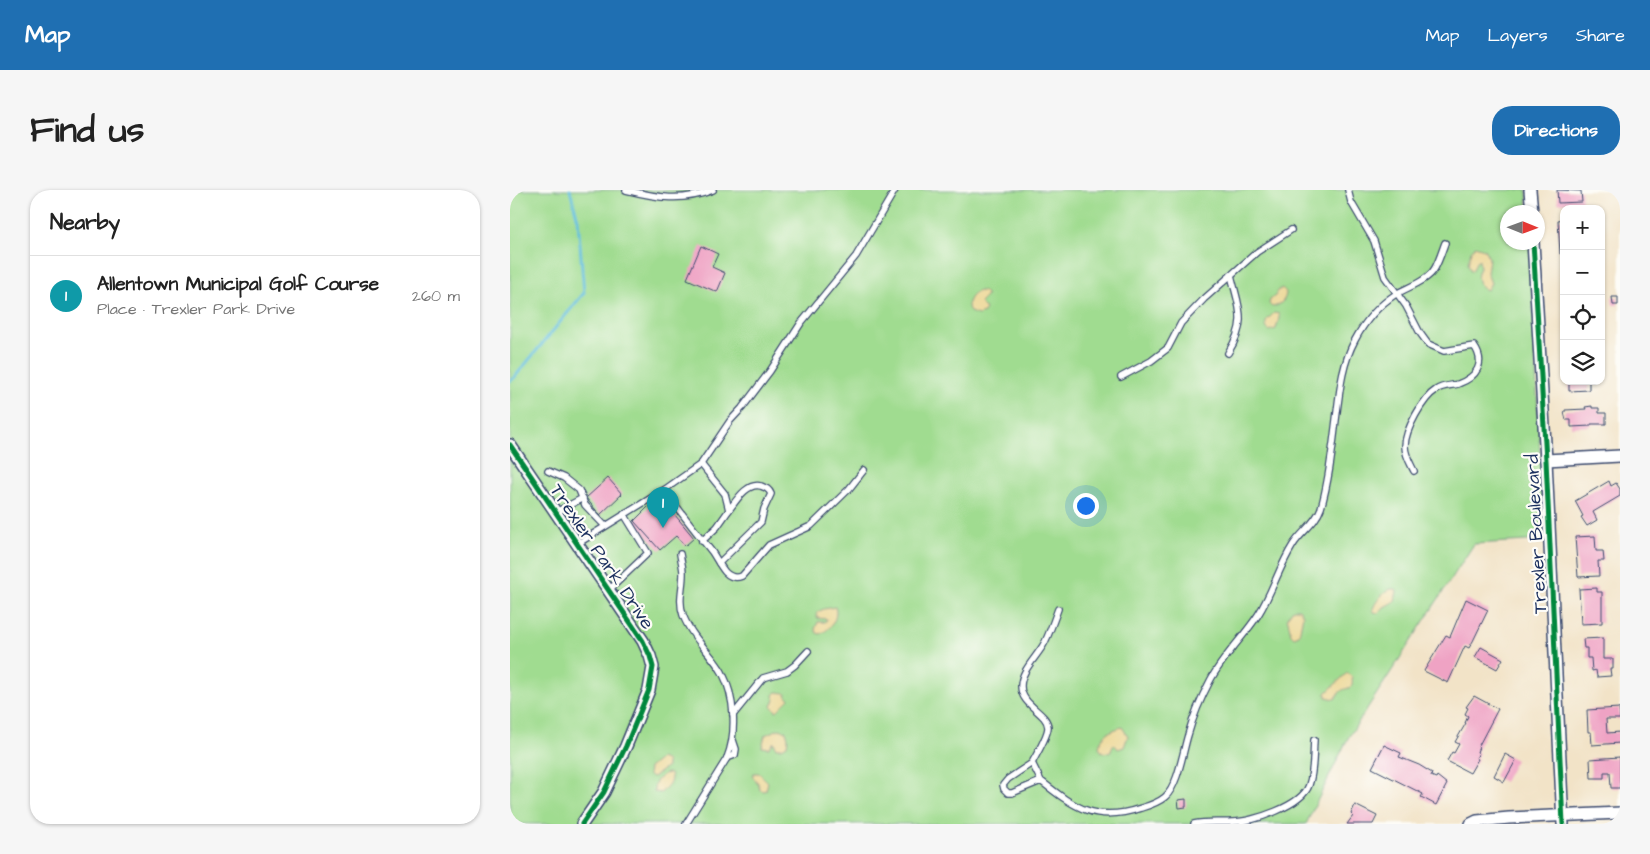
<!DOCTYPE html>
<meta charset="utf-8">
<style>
body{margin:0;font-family:"Architects Daughter",sans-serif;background:#f6f6f6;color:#222}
.controls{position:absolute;right:15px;top:15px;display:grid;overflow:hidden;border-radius:10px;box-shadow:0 1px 4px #0004}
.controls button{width:45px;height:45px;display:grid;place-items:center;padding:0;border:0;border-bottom:1px solid #e0e0e0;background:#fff;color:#222;font:25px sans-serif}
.compass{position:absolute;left:990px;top:15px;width:45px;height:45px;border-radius:50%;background:#fff;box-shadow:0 1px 4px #0004;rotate:91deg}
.you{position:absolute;left:575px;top:315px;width:18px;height:18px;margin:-12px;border:4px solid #fff;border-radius:50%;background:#1a73e8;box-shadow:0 0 0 8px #1a73e833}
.badge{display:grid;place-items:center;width:32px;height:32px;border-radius:50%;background:#1f6fb2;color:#fff;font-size:16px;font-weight:700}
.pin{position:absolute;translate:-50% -41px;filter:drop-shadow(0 1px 2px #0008)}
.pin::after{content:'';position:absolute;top:26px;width:18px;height:15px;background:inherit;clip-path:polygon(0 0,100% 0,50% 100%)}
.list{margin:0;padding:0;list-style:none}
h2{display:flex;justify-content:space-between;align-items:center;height:65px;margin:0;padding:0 20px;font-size:21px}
h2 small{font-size:16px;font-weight:400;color:#767676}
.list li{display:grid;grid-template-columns:32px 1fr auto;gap:15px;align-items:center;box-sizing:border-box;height:80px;padding:0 20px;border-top:1px solid #e0e0e0}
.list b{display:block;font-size:19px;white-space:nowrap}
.list p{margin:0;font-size:16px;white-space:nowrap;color:#767676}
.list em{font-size:16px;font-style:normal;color:#767676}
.icon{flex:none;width:28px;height:28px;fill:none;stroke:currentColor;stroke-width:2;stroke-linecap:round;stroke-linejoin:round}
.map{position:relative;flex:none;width:1110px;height:634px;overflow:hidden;border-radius:20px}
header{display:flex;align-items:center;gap:30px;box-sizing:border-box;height:70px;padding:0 25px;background:#1f6fb2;color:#fff}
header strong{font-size:24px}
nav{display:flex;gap:28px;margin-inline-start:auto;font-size:18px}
.intro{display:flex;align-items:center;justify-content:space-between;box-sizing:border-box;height:120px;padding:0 30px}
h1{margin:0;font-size:35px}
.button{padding:12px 22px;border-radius:20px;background:#1f6fb2;color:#fff;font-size:18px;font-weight:700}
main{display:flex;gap:30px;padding:0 30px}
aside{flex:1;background:#fff;border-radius:20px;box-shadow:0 1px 4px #0004}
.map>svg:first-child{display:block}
</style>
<header>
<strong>Map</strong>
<nav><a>Map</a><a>Layers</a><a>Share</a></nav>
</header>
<div class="intro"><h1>Find us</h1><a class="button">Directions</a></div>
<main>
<aside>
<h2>Nearby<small></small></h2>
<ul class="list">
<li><span class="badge" style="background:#0f9aa8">1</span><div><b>Allentown Municipal Golf Course</b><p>Place · Trexler Park Drive</p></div><em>260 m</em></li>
</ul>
</aside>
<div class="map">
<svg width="1110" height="634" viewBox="0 0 1110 634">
<rect width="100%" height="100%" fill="#fdfcf7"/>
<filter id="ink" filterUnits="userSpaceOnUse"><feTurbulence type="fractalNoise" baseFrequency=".02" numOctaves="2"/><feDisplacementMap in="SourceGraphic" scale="10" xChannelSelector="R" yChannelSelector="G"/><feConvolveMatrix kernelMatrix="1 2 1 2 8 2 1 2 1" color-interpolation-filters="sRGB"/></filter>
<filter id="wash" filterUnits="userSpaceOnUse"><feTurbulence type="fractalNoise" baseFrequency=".0096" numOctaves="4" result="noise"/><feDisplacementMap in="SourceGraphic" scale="20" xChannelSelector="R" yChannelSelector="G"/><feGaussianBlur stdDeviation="1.12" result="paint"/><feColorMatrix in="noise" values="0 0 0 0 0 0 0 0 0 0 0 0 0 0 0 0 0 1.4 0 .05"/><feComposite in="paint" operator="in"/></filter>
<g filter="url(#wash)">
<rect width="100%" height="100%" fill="#f2e3c7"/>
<polygon fill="#a0dc90" stroke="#5e8677" points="0,0 1017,0 1018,22 998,22 998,52 1020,53 1034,350 964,354 838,548 796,634 0,634"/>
<g fill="#eeda9e" stroke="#84847e">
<path d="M965,56L974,59L979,68L977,83L981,93L977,100C967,97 965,86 970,78L969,70H967L962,81H961L958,74L961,61Z"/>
<path d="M772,98L776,102C776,110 770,116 762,117L759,114L760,110L765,106L768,101Z"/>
<path d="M469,101H473L476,104V107L470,113L476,119L474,123L468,125L460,122C455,113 460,105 469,101Z"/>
<polygon points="764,123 769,124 769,128 766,139 759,141 756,137 756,131"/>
<path d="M881,399H886L887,401L885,411L874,417L869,423L864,422L863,420C864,412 874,402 881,399Z"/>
<path d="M325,417C329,428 320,440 310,444L307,443L305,439L308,432H315L317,429L307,428V422L314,419Z"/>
<path d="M783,419H789L793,425L789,445L784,447L781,444C780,438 778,433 777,427Z"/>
<path d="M837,483L842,487C844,502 836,496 830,502C828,504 827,507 825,509L816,507V503Z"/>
<polygon points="267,502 275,503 279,509 267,521 265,520 262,516 265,510 263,505"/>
<path d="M612,537L618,546L614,557L608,559L604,554L600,563L592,562L589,558C590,545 601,540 612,537Z"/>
<polygon points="269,539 276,541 278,548 277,555 272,558 266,558 264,552 259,558 252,557 255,545"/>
<polygon points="151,568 157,571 157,577 143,587 138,585 139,578"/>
<path d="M157,583L160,584C164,591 156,597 151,603L144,602C143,593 149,586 157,583Z"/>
<polygon points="244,583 249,583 258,592 256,600 254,601 250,600 248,593 242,586"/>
</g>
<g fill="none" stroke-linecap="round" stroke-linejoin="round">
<polyline stroke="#5fbedd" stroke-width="3" points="0,191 4,188 74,103 68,30 60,0"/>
</g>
<g id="blocks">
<g fill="#efa3c4">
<polygon points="1047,0 1071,1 1072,12 1048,13"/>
<polygon points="1054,29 1054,64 1050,64 1048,30"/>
<polygon points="191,56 208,64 202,77 215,83 207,102 177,89"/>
<polygon points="1102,107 1108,107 1108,115 1103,115"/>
<polygon points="1061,191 1079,191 1079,200 1059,201 1059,193"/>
<polygon points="1082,216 1082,218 1089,218 1089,223 1096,223 1096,234 1081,234 1081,236 1061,237 1061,230 1056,230 1054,222 1055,222 1055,220 1076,219 1075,217"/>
<polygon points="98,288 112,304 90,325 76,308"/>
<polygon points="1099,291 1101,296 1106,293 1110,299 1110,306 1083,322 1087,330 1077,336 1071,327 1073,326 1065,311"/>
<polygon points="139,316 149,328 160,319 184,348 175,356 166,346 150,360 124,331"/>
<polygon points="1085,346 1086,361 1093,361 1094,371 1088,371 1089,386 1068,387 1065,347"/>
<polygon points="1087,398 1087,402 1092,402 1092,433 1071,434 1069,399"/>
<polygon points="956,409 978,420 963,451 959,458 955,456 938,493 914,481 936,445 940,447"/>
<polygon points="1093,448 1093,469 1103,469 1103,479 1100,479 1101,486 1087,487 1086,480 1082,481 1081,468 1077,468 1077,458 1074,458 1073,449"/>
<polygon points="971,457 993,469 987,479 965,467"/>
<polygon points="964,506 988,519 968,557 969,557 967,562 969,563 966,568 968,569 960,583 937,571 942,562 944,563 949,554 945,552 956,533 955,533 958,526 955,524 958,518 956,517"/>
<polygon points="1109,518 1110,529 1096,529 1097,543 1110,542 1110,553 1082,555 1081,542 1078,542 1077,520"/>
<polygon points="874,555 891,563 889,567 909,575 922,583 921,586 926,588 927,586 937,594 926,615 911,607 913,604 862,578"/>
<polygon points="995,564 1006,570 994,592 984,586"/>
<polygon points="1110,567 1110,598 1101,598 1100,582 1094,582 1094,588 1081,588 1080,569"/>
<polygon points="676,609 676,617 669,618 668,610"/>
<polygon points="845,615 867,626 863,634 837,634 843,626 841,624"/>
</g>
</g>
</g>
<g filter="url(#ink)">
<use href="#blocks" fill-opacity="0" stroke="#3b4a6e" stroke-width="1"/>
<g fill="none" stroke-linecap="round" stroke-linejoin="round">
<g stroke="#3b4a6e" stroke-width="8">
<g id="service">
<path d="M116,0C148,8 172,12 203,0"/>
<path d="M838,0L841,12L864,51L875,87L896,116L910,143L918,154L934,161L964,156C976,173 967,187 948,194C941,196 933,195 926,200C913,208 895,240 895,256C895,265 900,273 904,281"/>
<polyline points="0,5 3,0"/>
<path d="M718,163C738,131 729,118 721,85"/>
<polyline points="611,187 641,171 658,158 671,133 694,109 747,62 781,40"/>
<polyline points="191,274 220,231 232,218 260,181 291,133 346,66 385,0"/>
<polyline points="38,281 54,288 69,300 75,315 95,336"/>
<polyline points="46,322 73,308"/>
<path d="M192,351L207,337L219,320L215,304L191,274L154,300C170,321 186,342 202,362C206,368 210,376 215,382C220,387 225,389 232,386L259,355L301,336L339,299L354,280"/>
<polyline points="67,354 154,300"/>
<path d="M170,364C171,371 173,377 173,383C173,399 168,409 173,425C181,447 201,463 212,482C225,507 227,543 217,568L176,634"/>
<path d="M209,373L251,332L254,319L261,304C259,299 256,298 251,296C237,292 226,311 219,320"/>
<polyline points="99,400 138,363 114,324"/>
<polyline points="223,525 253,488 277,481 285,475 298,461"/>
<polyline points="217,568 225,565 226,559 223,550"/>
<path d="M522,573C526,565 538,546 538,537C537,522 511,516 511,496C511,480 528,466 535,452C540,442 544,430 548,419"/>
<path d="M531,591L522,573L498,589L493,595L494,599L498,603H502L531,591C565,618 586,633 631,618C638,616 649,612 655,607C668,596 673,561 678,545C683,527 691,508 700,491C713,466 733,448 748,425C762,403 769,377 783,355C791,342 806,333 811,318C820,287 823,253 827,222C830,197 833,172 845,150C855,131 869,115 886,104C898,97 918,91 925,78C929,71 932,61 935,53"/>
<path d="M684,634C697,631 710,633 723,632C742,632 792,616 799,595C804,581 803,564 804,550"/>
</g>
</g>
<g stroke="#3b4a6e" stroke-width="14">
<g id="minor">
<polyline points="1020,0 1022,22"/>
<polyline points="1023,52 1036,270 1053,634"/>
<polyline points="0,255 133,451 140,466 143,477 139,500 116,556 94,602 72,634"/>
<polyline points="1036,270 1110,266"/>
<polyline points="961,634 967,631 999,628 1110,623"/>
</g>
</g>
<use href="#service" stroke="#fff" stroke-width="5.5"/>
<use href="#minor" stroke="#fff" stroke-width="11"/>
<g stroke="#fdfcf7" stroke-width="8">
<g id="cycleway">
<polyline points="1023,52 1036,270 1053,634"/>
<polyline points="0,255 133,451 140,466 143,477 139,500 116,556 94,602 72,634"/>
</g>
</g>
<use href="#cycleway" stroke="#00873e" stroke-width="5"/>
</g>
</g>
<g text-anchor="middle" stroke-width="4.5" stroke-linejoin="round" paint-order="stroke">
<g font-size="19" fill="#1b2f5e" stroke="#fdfcf7">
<text transform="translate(1025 344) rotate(-93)" y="7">Trexler Boulevard</text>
<text transform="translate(93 366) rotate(56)" y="7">Trexler Park Drive</text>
</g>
</g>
</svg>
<div class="controls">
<button>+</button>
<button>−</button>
<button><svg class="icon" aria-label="locate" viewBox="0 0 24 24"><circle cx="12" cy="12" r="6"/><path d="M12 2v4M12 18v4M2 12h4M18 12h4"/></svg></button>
<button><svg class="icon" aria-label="layers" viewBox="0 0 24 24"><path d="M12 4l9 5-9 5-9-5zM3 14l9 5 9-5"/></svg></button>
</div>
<svg class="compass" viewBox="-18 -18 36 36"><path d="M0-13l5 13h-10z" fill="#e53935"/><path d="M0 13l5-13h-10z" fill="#767676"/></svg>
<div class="you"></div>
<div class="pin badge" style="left:153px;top:338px;background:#0f9aa8">1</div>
</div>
</main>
